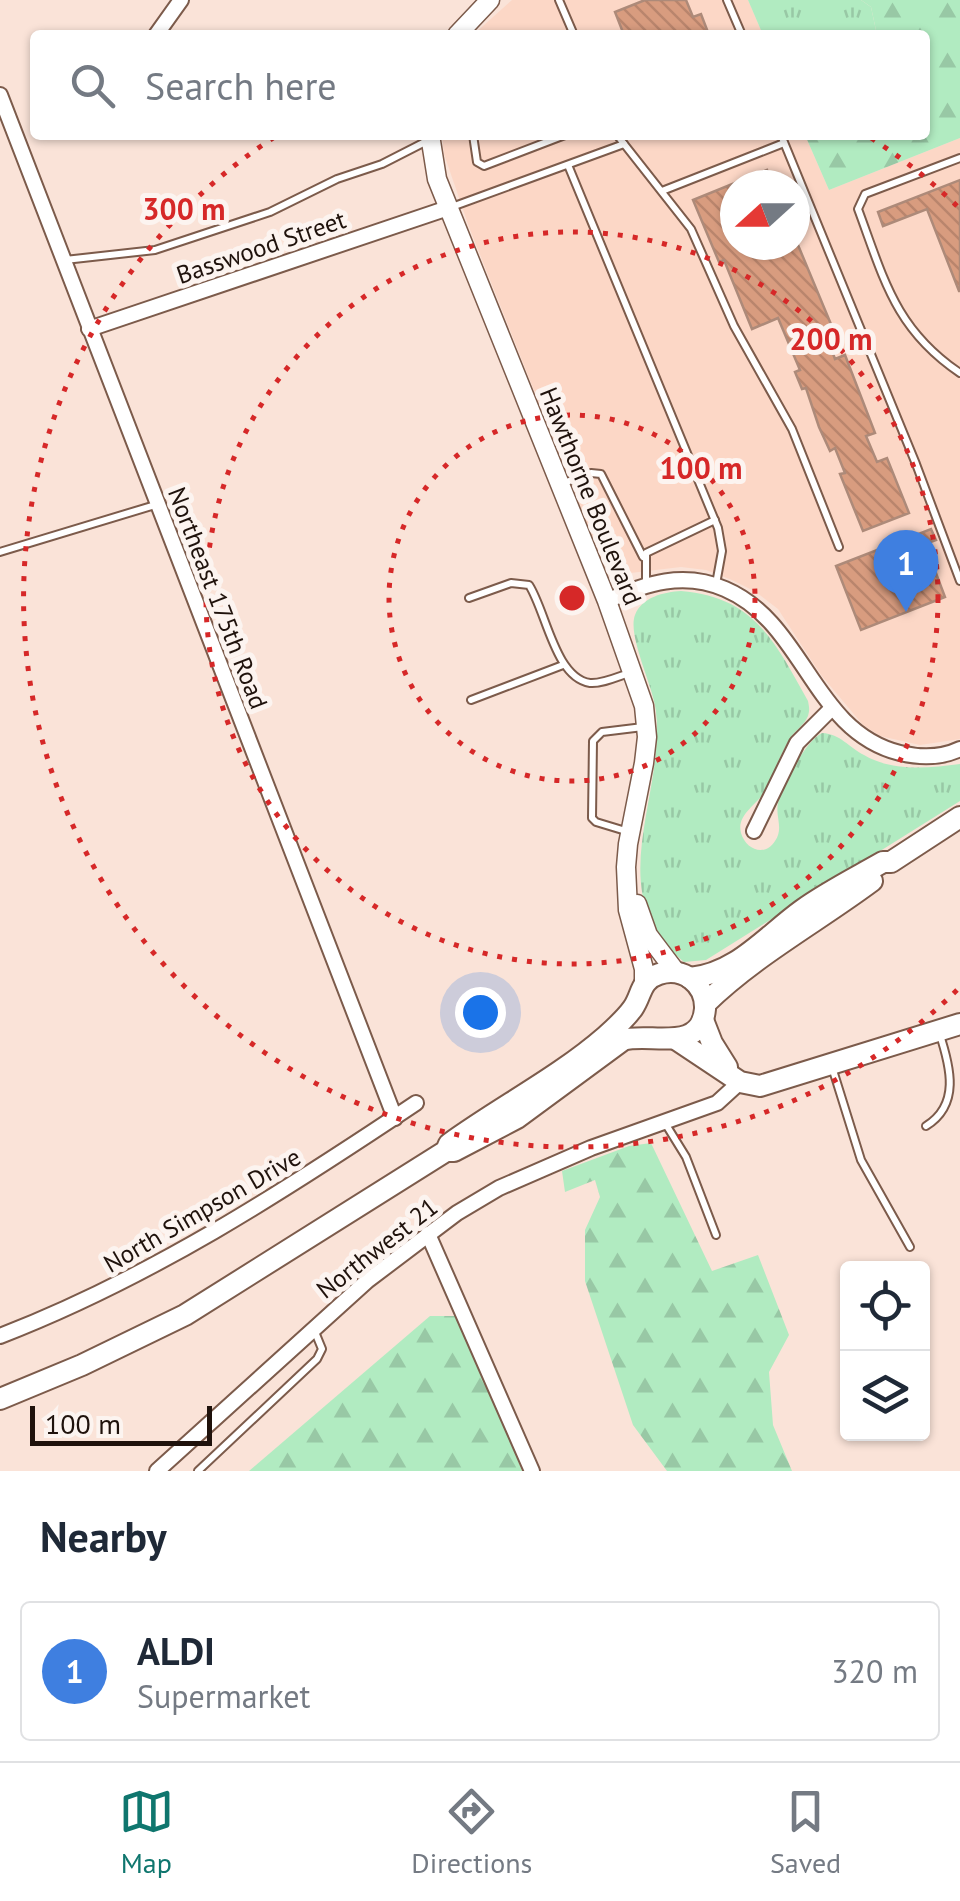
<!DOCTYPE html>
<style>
body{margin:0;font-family:"PT Sans",sans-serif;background:#f6f6f7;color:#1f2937}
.controls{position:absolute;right:30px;bottom:30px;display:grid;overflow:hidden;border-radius:10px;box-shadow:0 2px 8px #0004}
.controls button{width:90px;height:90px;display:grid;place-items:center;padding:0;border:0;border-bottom:2px solid #e0e1e3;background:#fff;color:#1f2937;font:50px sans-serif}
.compass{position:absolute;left:720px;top:170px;width:90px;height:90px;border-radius:50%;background:#fff;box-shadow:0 2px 8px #0004;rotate:249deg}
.scale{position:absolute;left:30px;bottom:25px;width:182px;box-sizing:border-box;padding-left:10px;border:5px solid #1f120c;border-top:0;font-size:28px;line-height:35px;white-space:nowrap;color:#1f120c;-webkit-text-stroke:8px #fcf4f0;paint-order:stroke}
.you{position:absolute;left:480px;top:1012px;width:35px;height:35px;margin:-25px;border:8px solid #fff;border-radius:50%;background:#1a73e8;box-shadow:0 0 0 15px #1a73e833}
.badge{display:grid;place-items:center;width:65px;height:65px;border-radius:50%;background:#0f766e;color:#fff;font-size:32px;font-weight:700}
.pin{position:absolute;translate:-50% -82px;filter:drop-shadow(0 2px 5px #0008)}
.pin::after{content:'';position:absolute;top:52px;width:35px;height:30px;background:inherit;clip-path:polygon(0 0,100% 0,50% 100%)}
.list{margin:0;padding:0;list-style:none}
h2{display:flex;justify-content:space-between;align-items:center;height:130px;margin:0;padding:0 40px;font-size:42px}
h2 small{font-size:32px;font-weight:400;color:#747a83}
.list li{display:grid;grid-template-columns:65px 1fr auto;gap:30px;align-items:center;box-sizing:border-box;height:140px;margin:0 20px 20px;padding:0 20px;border:2px solid #e0e1e3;border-radius:10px}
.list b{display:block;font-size:38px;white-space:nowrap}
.list p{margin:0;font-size:32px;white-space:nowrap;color:#747a83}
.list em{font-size:32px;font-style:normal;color:#747a83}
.icon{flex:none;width:55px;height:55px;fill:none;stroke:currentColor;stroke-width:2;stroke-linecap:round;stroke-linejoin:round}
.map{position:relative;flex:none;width:960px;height:1471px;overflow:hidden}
.search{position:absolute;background:#fff;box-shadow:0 2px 8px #0004;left:30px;right:30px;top:30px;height:110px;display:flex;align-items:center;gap:25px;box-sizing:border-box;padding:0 35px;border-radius:10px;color:#747a83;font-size:38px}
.sheet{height:290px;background:#fff}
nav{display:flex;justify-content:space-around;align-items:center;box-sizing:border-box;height:140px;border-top:2px solid #e0e1e3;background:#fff;font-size:28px;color:#747a83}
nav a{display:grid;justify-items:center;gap:5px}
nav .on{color:#0f766e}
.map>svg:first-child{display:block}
</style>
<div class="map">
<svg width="960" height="1471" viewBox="0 0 960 1471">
<defs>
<pattern id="grass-tufts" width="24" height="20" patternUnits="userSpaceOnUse" patternTransform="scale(2.5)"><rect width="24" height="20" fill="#b1ebc1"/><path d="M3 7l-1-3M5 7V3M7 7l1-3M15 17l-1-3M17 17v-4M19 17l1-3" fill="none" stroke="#98c8a5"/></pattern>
<pattern id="forest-firs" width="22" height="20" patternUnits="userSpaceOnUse" patternTransform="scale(2.5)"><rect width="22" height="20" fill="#b1ebc1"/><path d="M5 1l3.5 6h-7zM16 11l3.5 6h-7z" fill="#98c8a5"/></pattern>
<pattern id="building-back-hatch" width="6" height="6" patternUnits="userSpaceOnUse" patternTransform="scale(2.5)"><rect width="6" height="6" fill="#d89c7f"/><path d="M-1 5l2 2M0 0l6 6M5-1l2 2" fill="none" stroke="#b9856d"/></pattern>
</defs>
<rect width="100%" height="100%" fill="#fae3d8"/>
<g fill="#fcd7c6" fill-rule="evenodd">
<polygon points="512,0 748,0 763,35 473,35"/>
<path d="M442,135H805L829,190L960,138V739L920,745L880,736L863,725L821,675L778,609L756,592L732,580L706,570L681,567L622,574L610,570L601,559L469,227L444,154ZM735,185H795V245H735Z"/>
</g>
<g fill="url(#grass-tufts)">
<polygon points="748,0 861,0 871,7 877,35 763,35"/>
<path d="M681,591C755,597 775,642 808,701C809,707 810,709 808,716C804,726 794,731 789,740C780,755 774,773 766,789C759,804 736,814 741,833C746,850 765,857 775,841C784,828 775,817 778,803C783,785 805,741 822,733C841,734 848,747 864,755C893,772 928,768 960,764V801L706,960L684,962C599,894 666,797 656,712C654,687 627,636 635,615C642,597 664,592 681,591Z"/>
</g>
<g fill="url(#forest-firs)">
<polygon points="861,0 960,0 960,138 829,190 805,135 925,135 925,35 877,35 871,7"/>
<polygon points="651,1143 712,1271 758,1255 789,1335 769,1372 773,1425 792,1471 667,1471 633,1425 585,1281 585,1230 600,1197 595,1180 565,1192 562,1171 629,1146"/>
<polygon points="430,1316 463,1316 522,1471 249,1471"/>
</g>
<g fill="url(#building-back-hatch)" stroke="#ad8a79" stroke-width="2.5">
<polygon points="645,0 686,0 693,17 701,14 709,35 624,35 615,12"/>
<polygon points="767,170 773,185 735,185 735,245 798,245 833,329 825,332 835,359 845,355 875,433 866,436 877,462 887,458 909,513 863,531 840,474 845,473 835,448 830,451 819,427 806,388 802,389 795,372 800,370 778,318 752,329 724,260 719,262 693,200"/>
<polygon points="960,180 960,291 959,291 927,209 883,226 878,212"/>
<polygon points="931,529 936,540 925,544 945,597 861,630 836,566"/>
</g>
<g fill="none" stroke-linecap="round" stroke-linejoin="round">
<g stroke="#7c5b4b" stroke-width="10">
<g id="service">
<polyline points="559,0 574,35"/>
<polyline points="727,0 742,35"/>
<polyline points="539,35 546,35"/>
<polyline points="473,135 477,162 484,166 565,135"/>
<polyline points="617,135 691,229 734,326 792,429 839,547"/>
<polyline points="781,135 916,464 960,581"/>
<path d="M960,158L865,194L858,209C884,279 895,329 960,373"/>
<polyline points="568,165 718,528 722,551 716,584"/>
<polyline points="662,191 784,143"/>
<polyline points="449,208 624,144"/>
<polyline points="65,260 155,250 270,212 337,179 382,164 429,140"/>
<polyline points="561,484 591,473 601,474 643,557"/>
<polyline points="0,552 155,505"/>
<polyline points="646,584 646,553 715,520"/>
<path d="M469,598L511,583L529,585C546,611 555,678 590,683C602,684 617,677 629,673"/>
<polyline points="471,700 563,665"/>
<polyline points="629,832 596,822 592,818 593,741 602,732 643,727"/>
<polyline points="832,1067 861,1160 910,1247"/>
<polyline points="665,1123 686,1157 716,1235"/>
<path d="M926,1126C960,1105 951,1068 939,1032"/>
<polyline points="198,1471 317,1359 322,1349 315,1332"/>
</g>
</g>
<g stroke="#7c5b4b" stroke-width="18">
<g id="minor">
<polyline points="156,35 181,0"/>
<polyline points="0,95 395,1118"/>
<polyline points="89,329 448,208"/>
<path d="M607,601C646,583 684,571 725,589C805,623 812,731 900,753C921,758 941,758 960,749"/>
<polyline points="754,831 797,743 831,709"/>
<polyline points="428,1234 532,1471"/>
<path d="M0,1336C150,1278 283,1192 416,1103"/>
<polyline points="157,1471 367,1281 457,1213 499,1188 591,1148 717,1103 740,1082"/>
</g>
</g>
<g stroke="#7c5b4b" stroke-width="21">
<g id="tertiary">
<polyline points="457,35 490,0"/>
<polyline points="430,135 437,179 607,601 644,706 647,737 644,763 628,844 626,867 628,910 644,969 644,984"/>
<polyline points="637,904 648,935 676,972"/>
</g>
</g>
<g stroke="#7c5b4b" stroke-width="24">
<g id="secondary">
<polyline points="703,1020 712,1043 727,1067"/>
<polyline points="677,1040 740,1082 760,1086 960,1024"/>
</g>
</g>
<g stroke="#7c5b4b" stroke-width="24">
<g id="primary">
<path d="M690,978C736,974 766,936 802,910C827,892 855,878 883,862H891L960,817"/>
<path d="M705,1004C754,956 817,922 872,881"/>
<path d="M0,1399L82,1365L185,1315L446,1151L449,1144C500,1107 559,1077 606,1036C615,1028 626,1018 633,1008C642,995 640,980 659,974C683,966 706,984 705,1009C701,1054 649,1032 623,1040L517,1118L454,1151H446"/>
</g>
</g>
<use href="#service" stroke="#fff" stroke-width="6"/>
<use href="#minor" stroke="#fff" stroke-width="14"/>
<use href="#tertiary" stroke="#fff" stroke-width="18"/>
<use href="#secondary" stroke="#fff" stroke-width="20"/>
<use href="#primary" stroke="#fff" stroke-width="20"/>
</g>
<g fill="none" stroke="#d62828" stroke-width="5" stroke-dasharray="5 10">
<circle cx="572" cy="598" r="183"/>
<circle cx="572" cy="598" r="366"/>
<path d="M957 990A549 549 0 1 1 273 138M871 138A549 549 0 0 1 957 206"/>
</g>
<g text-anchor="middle" stroke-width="10" stroke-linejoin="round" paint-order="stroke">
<g font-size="25" fill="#1f120c" stroke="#fcf4f0">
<text transform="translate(261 247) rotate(-19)" y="9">Basswood Street</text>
<text transform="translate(591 496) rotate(68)" y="9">Hawthorne Boulevard</text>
<text transform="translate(218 598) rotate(69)" y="9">Northeast 175th Road</text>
<text transform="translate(202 1210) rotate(-30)" y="9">North Simpson Drive</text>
<text transform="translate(377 1248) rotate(-38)" y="9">Northwest 21</text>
</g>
</g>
<circle cx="572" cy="598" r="15" fill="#d62828" stroke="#fcf4f0" stroke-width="5"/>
<g font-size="30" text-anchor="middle" font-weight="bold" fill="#d62828" stroke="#fcf4f0" stroke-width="10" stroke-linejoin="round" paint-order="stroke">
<text x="184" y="220">300 m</text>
<text x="831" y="350">200 m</text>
<text x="701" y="479">100 m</text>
</g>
</svg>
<div class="controls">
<button><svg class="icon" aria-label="locate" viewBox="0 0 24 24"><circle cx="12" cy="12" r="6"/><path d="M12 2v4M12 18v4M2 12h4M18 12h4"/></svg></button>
<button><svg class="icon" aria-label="layers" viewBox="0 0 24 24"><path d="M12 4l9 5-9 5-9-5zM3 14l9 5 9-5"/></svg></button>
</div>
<svg class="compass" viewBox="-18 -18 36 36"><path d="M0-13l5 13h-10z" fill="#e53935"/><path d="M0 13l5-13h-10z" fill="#747a83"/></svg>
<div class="scale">100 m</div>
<div class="you"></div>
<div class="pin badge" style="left:906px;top:612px;background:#3f7fe0">1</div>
<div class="search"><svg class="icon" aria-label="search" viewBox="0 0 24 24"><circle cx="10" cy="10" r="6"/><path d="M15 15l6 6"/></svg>Search here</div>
</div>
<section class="sheet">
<h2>Nearby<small></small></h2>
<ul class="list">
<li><span class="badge" style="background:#3f7fe0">1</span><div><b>ALDI</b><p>Supermarket</p></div><em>320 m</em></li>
</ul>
</section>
<nav>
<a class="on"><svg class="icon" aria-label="map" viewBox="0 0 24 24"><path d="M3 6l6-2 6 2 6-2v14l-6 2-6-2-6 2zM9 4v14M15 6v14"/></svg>Map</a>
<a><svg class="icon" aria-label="directions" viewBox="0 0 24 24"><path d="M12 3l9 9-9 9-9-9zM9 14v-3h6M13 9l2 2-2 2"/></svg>Directions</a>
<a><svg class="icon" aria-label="saved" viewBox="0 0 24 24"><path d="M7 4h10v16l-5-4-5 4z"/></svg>Saved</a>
</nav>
